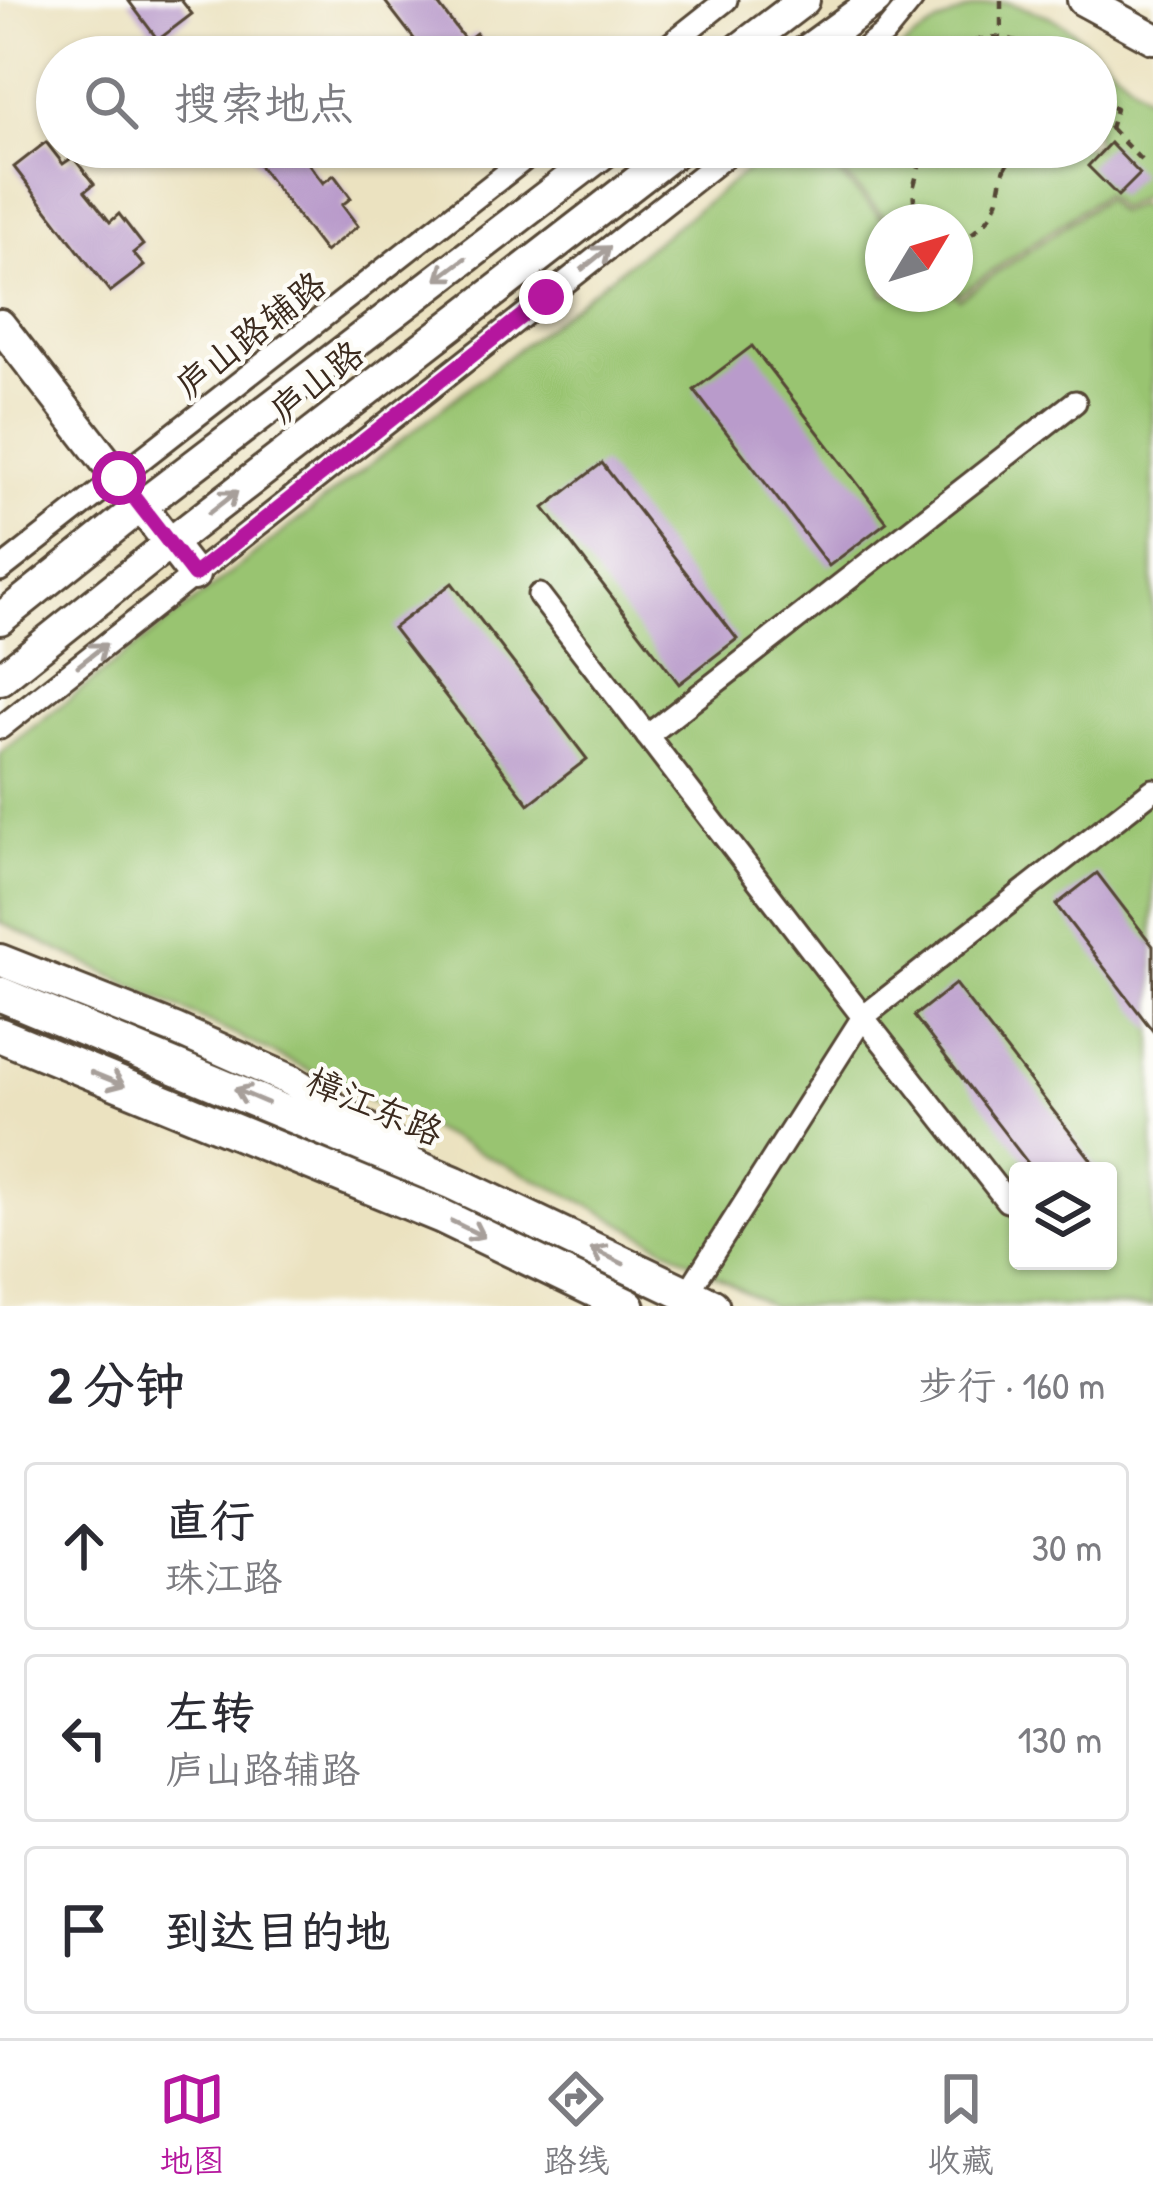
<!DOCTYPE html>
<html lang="zh">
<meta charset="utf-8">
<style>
body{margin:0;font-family:"Patrick Hand","LXGW WenKai TC",sans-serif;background:#f2f2f3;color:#2b2b33}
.controls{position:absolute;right:36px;bottom:36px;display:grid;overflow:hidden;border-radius:12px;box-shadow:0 3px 9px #0004}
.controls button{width:108px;height:108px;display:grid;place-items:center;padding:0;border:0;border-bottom:3px solid #e1e1e2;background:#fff;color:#2b2b33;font:60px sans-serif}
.compass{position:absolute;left:865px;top:204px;width:108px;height:108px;border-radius:50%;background:#fff;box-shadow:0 3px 9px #0004;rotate:52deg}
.stop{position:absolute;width:36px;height:36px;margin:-27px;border:9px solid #b5179e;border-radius:50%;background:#fff}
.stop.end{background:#b5179e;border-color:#fff;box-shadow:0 3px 12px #0008}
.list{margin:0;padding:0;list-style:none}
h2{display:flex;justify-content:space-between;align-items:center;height:156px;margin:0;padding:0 48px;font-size:51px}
h2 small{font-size:39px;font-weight:400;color:#7c7c81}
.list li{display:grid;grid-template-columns:78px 1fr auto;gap:36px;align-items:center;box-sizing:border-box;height:168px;margin:0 24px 24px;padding:0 24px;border:3px solid #e1e1e2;border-radius:12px}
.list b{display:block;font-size:45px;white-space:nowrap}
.list p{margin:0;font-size:39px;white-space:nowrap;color:#7c7c81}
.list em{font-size:39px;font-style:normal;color:#7c7c81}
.icon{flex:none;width:66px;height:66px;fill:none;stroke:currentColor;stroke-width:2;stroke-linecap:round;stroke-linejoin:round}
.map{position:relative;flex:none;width:1153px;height:1306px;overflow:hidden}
.search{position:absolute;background:#fff;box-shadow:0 3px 9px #0004;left:36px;right:36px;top:36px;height:132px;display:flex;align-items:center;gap:30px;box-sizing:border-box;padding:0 42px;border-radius:66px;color:#7c7c81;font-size:45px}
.sheet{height:732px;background:#fff}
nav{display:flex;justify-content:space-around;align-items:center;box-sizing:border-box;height:168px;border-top:3px solid #e1e1e2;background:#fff;font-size:33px;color:#7c7c81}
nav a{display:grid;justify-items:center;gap:6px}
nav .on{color:#b5179e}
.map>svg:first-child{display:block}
</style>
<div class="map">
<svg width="1153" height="1306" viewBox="0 0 1153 1306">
<rect width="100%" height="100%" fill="#fdfcf7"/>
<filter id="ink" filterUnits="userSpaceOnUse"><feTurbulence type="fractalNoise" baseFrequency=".00833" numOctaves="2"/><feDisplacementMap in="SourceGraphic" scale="24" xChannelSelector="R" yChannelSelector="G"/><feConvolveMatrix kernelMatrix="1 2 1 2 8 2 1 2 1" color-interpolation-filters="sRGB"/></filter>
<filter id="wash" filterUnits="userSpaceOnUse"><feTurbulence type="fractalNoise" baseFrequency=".004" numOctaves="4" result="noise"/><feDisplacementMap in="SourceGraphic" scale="48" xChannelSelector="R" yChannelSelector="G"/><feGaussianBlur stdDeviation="2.7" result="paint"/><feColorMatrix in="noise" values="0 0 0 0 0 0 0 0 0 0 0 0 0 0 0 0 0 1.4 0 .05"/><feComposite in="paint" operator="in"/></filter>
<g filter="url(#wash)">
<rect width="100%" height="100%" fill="#ebe2c0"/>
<g fill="#99c471" stroke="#6a7748" stroke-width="3" fill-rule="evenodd">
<path d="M1005,2L1049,16L1071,29L1153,103V191L1119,208L1104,194L959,294L955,290V222H890L818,147H1096V57H890C926,29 959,6 1005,2Z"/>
<path d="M777,147H813L885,222L883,294H954L959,299L1104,199L1118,213L1138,204L1153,218V1306H771L587,1204L0,922V753ZM1018,1171H1108V1261H1018Z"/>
</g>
<g id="blocks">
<g fill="#b99bcb">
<polygon points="128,0 181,0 192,14 158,40"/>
<polygon points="384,0 435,0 466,41 476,33 495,57 428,57"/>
<polygon points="46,142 63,164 73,157 94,184 85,191 110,222 119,214 143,245 133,253 144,266 110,292 14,167"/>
<polygon points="1110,143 1140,174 1118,196 1088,166"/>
<polygon points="245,147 296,147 323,183 334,175 351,198 342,205 358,226 325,252"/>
<polygon points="752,346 887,522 829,566 694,390"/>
<polygon points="602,463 737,639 679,684 544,508"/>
<polygon points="452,583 587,759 529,804 393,628"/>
<polygon points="1097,873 1153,946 1153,1031 1056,905"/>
<polygon points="955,984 1100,1171 1034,1171 914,1016"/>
</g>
</g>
</g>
<g filter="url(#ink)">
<use href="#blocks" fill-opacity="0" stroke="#554636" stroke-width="3"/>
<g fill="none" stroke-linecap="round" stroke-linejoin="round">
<g stroke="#554636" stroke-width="27">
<g id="street">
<polyline points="654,57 726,0"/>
<polyline points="854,57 884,34 912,0"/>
<polyline points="0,570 540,147"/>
<polyline points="539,595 863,1017 687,1294"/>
<polyline points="0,728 737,147"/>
<polyline points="647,736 1075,402"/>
<polyline points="1007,1201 863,1017 1153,790"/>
</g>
</g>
<g stroke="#554636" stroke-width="36">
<g id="secondary">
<polyline points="1083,0 1153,38"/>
<polyline points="729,57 804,0"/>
<polyline points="798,57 876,0"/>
<polyline points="0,325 194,575"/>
<polyline points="0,619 141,506 611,147"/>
<polyline points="0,679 170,543 681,147"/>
<polyline points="0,960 175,1029 292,1081 404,1151"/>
</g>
</g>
<g stroke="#554636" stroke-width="39">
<g id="primary">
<polyline points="0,994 454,1183 712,1306"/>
<polyline points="0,1035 441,1216 628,1306"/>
</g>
</g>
<g stroke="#554636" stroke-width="4.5" stroke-dasharray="9 9" stroke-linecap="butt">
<polyline points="1001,0 1001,35"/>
<path d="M942,57C991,29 1005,33 1052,57"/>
<polyline points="1096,98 1116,109 1110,128 1096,137"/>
<polyline points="1110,128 1141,160"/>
<polyline points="1060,147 1071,147"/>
<polyline points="916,222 913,189 922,156 921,147"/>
<path d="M955,240C968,238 972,234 981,226C1014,198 984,162 1034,147"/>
</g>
<use href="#street" stroke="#fff" stroke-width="21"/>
<use href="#secondary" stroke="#fff" stroke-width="30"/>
<use href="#primary" stroke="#fff" stroke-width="33"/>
</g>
<defs><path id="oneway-shaft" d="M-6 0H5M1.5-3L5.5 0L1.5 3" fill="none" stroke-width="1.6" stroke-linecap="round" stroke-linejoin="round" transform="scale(3)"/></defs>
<g stroke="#a79f9a">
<use href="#oneway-shaft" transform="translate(596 258) rotate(-39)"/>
<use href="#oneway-shaft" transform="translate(451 269) rotate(143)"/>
<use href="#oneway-shaft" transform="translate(223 502) rotate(-38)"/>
<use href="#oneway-shaft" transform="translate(92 655) rotate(-38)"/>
<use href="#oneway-shaft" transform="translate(108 1079) rotate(22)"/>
<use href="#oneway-shaft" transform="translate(251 1096) rotate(-157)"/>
<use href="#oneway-shaft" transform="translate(468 1229) rotate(26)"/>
<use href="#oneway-shaft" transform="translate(607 1256) rotate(-154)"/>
</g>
</g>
<g fill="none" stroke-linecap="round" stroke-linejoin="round" filter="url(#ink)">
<polyline stroke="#b5179e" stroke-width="15" points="119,478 194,575 546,297"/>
</g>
<g text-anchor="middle" stroke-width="9" stroke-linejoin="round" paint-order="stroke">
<g font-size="36" fill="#3b2a1e" stroke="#fdfcf7">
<text transform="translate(250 334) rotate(-38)" y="13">庐山路辅路</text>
<text transform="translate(316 381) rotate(-38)" y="13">庐山路</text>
<text transform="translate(375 1106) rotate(23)" y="13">樟江东路</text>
</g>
</g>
</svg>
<div class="controls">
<button><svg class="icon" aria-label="layers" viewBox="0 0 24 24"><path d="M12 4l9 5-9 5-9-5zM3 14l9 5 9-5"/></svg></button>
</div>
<svg class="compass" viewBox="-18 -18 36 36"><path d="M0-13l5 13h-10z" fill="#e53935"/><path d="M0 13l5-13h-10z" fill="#7c7c81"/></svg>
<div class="stop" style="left:119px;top:478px"></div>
<div class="stop end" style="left:546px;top:297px"></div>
<div class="search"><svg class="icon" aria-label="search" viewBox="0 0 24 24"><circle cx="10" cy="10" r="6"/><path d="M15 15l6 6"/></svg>搜索地点</div>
</div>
<section class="sheet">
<h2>2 分钟<small>步行 · 160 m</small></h2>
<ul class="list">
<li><svg class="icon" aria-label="ahead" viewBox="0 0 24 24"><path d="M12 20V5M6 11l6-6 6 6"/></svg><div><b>直行</b><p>珠江路</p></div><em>30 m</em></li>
<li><svg class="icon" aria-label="left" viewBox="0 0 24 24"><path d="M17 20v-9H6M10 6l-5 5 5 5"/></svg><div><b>左转</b><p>庐山路辅路</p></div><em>130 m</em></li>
<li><svg class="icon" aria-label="arrive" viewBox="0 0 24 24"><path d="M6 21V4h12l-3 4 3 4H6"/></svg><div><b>到达目的地</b></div></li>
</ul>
</section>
<nav>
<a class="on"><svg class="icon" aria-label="map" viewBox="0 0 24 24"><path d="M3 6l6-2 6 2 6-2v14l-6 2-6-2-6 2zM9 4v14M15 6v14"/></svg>地图</a>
<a><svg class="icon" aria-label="directions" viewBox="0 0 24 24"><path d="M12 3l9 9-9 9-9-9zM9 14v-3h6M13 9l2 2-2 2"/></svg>路线</a>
<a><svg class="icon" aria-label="saved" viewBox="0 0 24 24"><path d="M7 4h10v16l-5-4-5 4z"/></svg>收藏</a>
</nav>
